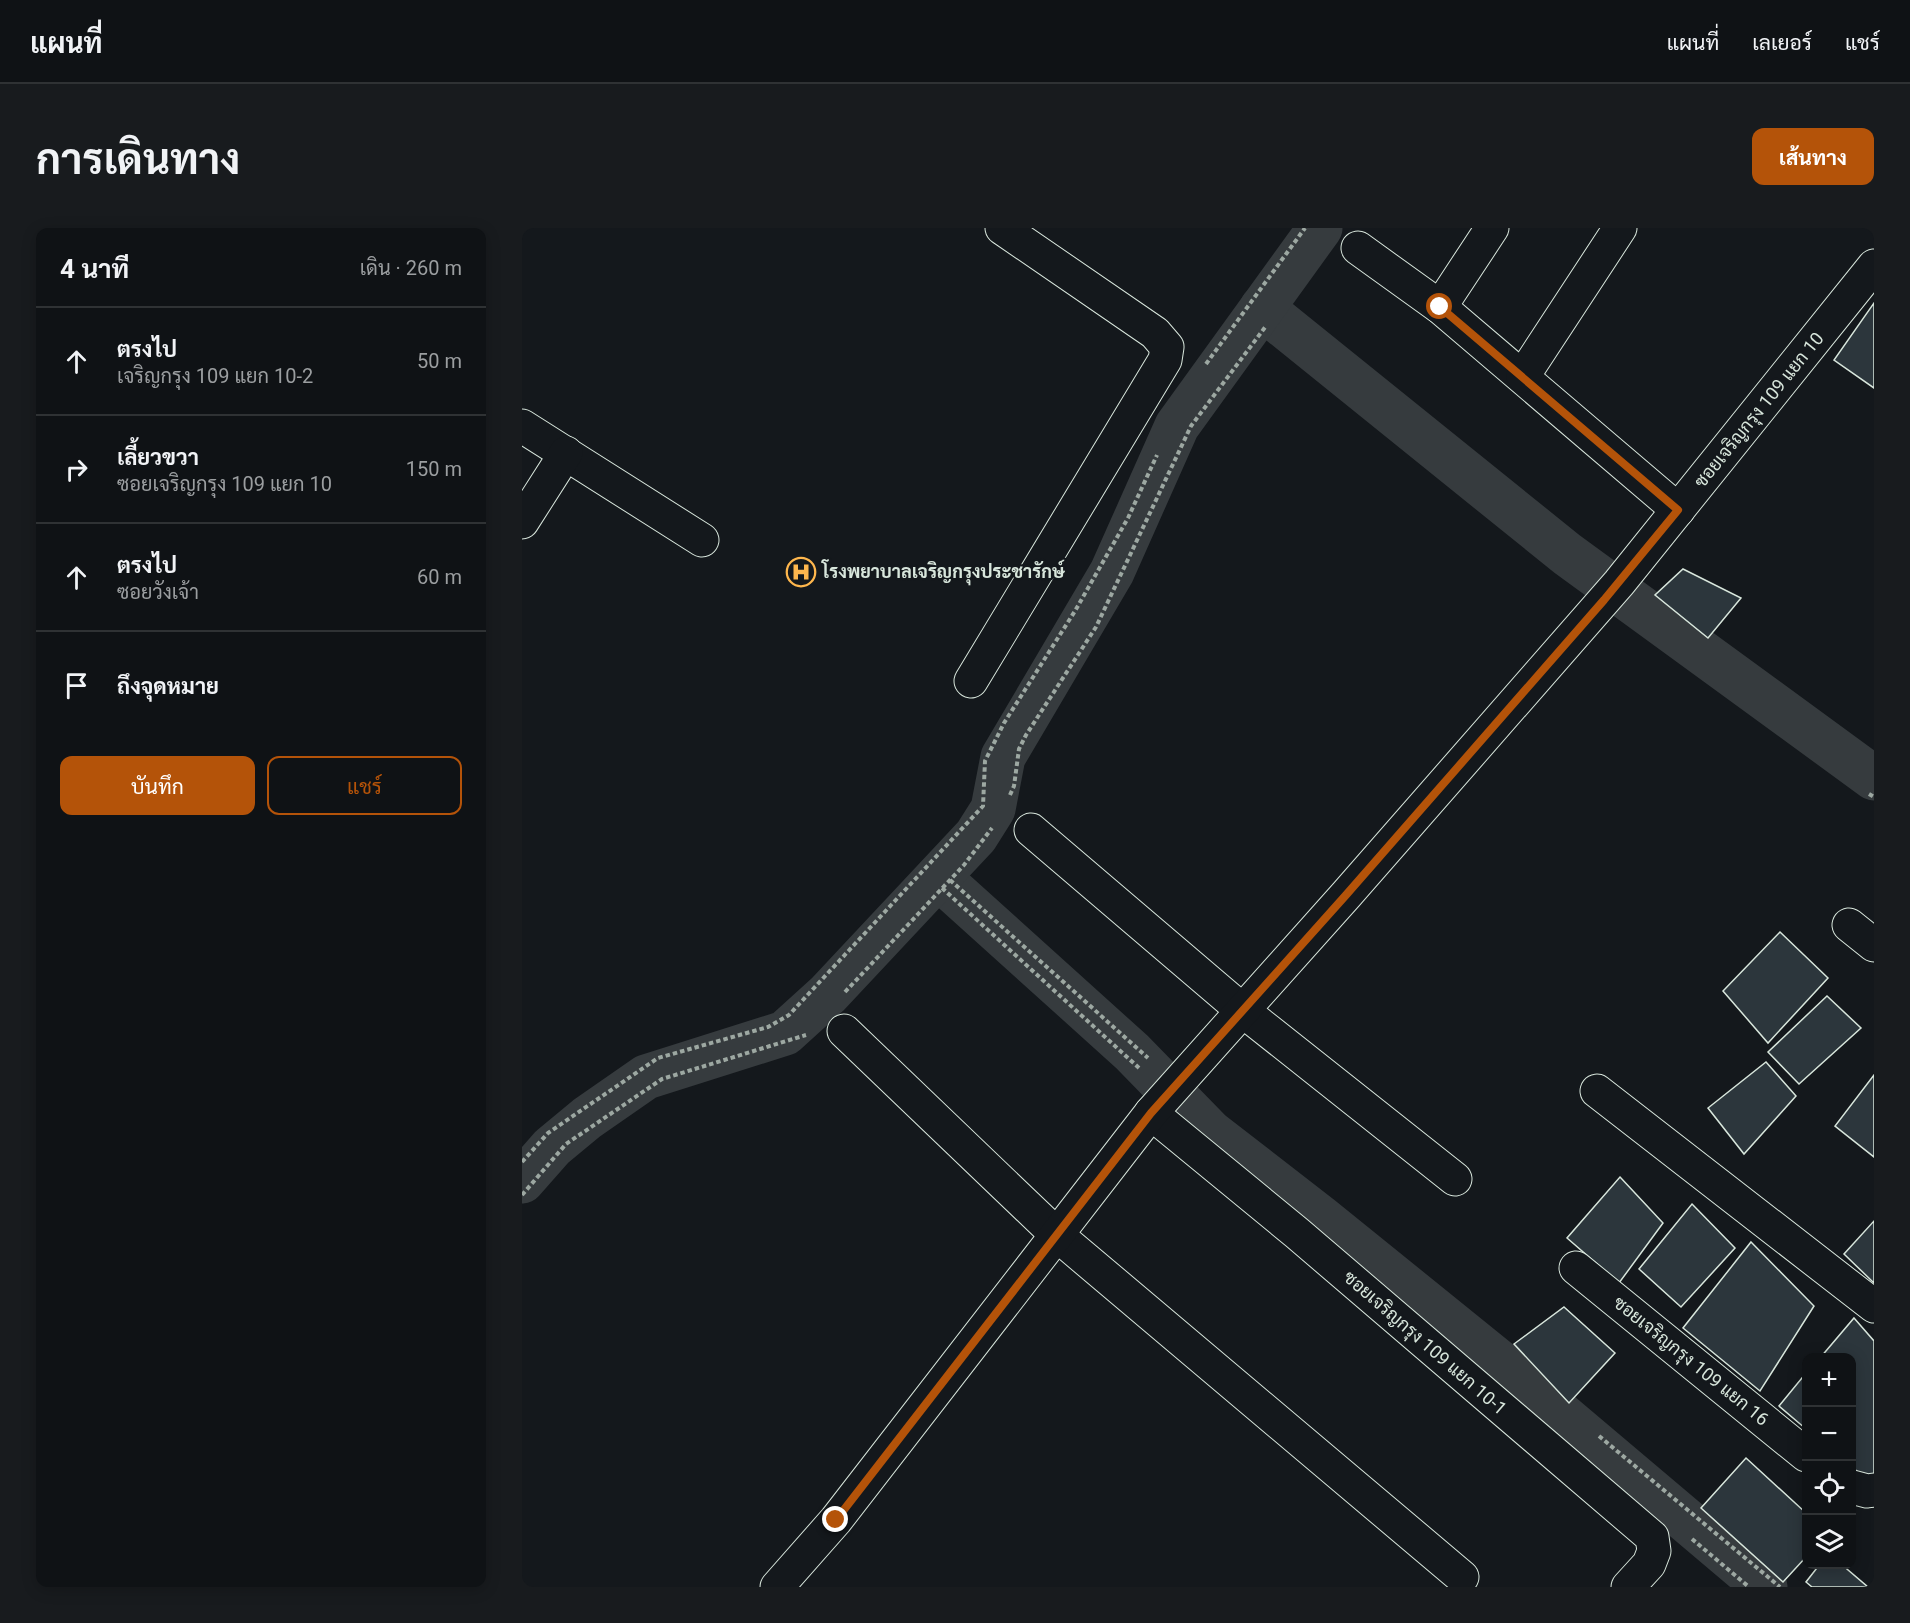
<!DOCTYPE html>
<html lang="th">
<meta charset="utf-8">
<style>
body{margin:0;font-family:Roboto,Sarabun,sans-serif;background:#181b1e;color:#f1f3f6}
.controls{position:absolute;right:18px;bottom:18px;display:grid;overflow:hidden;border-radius:12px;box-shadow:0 3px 15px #0003}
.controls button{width:54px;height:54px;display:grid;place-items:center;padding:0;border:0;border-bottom:2px solid #2f3234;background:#0f1215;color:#f1f3f6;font:30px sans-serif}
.stop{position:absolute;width:18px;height:18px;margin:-14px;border:4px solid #b45309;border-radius:50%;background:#fff}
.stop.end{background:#b45309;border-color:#fff;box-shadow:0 2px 6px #0008}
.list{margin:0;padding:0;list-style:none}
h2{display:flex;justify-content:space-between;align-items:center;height:78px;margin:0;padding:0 24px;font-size:26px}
h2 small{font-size:20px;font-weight:400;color:#9b9ea0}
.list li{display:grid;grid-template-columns:39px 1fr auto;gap:18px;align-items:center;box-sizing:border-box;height:108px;padding:0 24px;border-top:2px solid #2f3234}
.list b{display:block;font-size:22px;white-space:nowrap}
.list p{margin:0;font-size:20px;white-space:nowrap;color:#9b9ea0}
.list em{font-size:20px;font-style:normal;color:#9b9ea0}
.actions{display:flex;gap:12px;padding:18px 24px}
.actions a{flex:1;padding:14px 0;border:2px solid #b45309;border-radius:12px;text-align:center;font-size:21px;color:#b45309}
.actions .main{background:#b45309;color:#fff}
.icon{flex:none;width:33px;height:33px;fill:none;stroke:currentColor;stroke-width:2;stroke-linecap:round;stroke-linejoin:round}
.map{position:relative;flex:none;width:1352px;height:1359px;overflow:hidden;border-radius:12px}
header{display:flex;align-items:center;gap:36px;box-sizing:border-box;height:84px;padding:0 30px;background:#0f1215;border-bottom:2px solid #2f3234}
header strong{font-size:28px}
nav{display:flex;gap:33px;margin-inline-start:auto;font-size:21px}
.intro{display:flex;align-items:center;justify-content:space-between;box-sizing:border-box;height:144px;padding:0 36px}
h1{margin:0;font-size:42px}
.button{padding:15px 27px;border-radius:12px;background:#b45309;color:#fff;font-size:21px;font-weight:700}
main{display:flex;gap:36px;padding:0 36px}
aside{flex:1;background:#0f1215;border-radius:12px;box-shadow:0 3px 15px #0003}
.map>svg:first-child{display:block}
</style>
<header>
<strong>แผนที่</strong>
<nav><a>แผนที่</a><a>เลเยอร์</a><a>แชร์</a></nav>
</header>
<div class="intro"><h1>การเดินทาง</h1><a class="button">เส้นทาง</a></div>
<main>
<aside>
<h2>4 นาที<small>เดิน · 260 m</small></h2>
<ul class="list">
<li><svg class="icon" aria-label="ahead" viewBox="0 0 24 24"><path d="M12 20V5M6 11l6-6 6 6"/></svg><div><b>ตรงไป</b><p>เจริญกรุง 109 แยก 10-2</p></div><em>50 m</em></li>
<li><svg class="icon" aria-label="right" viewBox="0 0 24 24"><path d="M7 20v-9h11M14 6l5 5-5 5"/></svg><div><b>เลี้ยวขวา</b><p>ซอยเจริญกรุง 109 แยก 10</p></div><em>150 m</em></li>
<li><svg class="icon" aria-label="ahead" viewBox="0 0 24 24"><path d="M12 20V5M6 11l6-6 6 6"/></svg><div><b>ตรงไป</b><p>ซอยวังเจ้า</p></div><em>60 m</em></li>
<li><svg class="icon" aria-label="arrive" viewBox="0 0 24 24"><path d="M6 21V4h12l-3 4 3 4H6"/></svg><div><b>ถึงจุดหมาย</b></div></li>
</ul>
<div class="actions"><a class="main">บันทึก</a><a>แชร์</a></div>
</aside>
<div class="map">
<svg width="1352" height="1359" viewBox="0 0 1352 1359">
<rect width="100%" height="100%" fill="#14181c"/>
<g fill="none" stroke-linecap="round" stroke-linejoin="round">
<g stroke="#363b3e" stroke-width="45">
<polyline points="740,80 1045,326 1352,550"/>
<polyline points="416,649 610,824 688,904 799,990 977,1134 1243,1359"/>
<polyline points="0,953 30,919 65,890 124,849 263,805 306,766 454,608 471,581 481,529 590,344 655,198 798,0"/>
</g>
</g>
<g fill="#2c363c" stroke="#d8e6dc" stroke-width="1.5">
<polygon points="1352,75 1352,160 1312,132"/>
<polygon points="1161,341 1219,370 1186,410 1133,367"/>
<polygon points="1258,704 1306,750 1246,815 1201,763"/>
<polygon points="1305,768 1339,800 1277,856 1246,824"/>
<polygon points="1244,834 1274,868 1222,926 1186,880"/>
<polygon points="1352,847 1352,929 1313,898"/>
<polygon points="1098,949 1141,995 1097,1055 1045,1010"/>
<polygon points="1170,976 1213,1020 1159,1079 1117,1041"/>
<polygon points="1352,993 1352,1055 1322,1026"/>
<polygon points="1229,1014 1292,1078 1238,1163 1161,1100"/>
<polygon points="1042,1079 1093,1125 1047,1175 992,1116"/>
<polygon points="1332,1090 1352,1113 1352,1257 1330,1239 1330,1130 1298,1130"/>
<polygon points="1284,1145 1284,1201 1257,1178"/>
<polygon points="1224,1230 1284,1285 1284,1329 1261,1354 1179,1280"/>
<polygon points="1298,1336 1319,1336 1346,1359 1290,1359 1284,1354"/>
</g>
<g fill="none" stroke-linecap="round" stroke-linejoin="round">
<g stroke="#d8e6dc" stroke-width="35">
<g id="minor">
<polyline points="836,20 918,79 1156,282"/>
<polyline points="918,79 970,0"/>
<polyline points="1001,148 1098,0"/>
<polyline points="0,198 180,312"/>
<polyline points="0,294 44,225"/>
<polyline points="449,453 643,132 645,119 633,105 480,0"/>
<polyline points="509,602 720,782 933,951"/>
<polyline points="1327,697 1352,717"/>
<polyline points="322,803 535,1007 940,1349"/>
<polyline points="1075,863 1352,1078"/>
<polyline points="629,885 775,1005 1130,1309 1132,1323 1127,1336 1106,1359"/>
<polyline points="1054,1040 1284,1227"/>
<polyline points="1330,1259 1345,1263 1352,1262"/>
<polyline points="255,1359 314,1292 629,885 824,667 1097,355 1352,38"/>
</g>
</g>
<g stroke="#9da8a2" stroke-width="4" stroke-dasharray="4.5 3" stroke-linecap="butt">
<polyline points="684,136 783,0"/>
<polyline points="1347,566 1352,569"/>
<polyline points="488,567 492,558 497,521 504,507 574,399 669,198 744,98"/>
<polyline points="428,652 626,830"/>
<polyline points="420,660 617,840"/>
<polyline points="323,764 442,637 470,600"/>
<polyline points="0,934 26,905 136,830 246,799 267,787 461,578 463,533 482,495 553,383 606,290 635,227"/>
<polyline points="0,967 44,916 140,851 284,807"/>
<polyline points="1077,1208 1258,1359"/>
<polyline points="1170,1311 1227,1359"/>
</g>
<use href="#minor" stroke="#14181c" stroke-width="33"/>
</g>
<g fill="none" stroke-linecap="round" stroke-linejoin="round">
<polyline stroke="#b45309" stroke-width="8" points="314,1292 629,885 824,667 1082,372 1156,282 918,79"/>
</g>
<defs>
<g id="hospital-ring" transform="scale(1.5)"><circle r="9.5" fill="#14181c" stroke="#ffb74d" stroke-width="1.5"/><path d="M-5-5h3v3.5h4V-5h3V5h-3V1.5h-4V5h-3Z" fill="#ffb74d"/></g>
</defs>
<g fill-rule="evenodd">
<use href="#hospital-ring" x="279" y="344"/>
</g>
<g text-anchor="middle" stroke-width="4.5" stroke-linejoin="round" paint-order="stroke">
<g font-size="18" fill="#d8e6dc" stroke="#14181c">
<text transform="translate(1237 182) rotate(-51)" y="6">ซอยเจริญกรุง 109 แยก 10</text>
<text transform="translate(903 1115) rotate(41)" y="6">ซอยเจริญกรุง 109 แยก 10-1</text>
<text transform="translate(1169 1133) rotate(39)" y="6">ซอยเจริญกรุง 109 แยก 16</text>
</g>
<g font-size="18" font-weight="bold" fill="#d8e6dc" stroke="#14181c" text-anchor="start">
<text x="300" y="350">โรงพยาบาลเจริญกรุงประชารักษ์</text>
</g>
</g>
</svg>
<div class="controls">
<button>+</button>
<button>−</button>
<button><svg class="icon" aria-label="locate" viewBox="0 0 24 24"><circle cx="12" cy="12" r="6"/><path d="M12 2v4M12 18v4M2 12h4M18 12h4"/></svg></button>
<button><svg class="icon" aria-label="layers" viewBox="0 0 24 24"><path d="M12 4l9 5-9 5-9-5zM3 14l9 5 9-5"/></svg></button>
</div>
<div class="stop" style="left:918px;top:79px"></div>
<div class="stop end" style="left:314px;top:1292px"></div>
</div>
</main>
